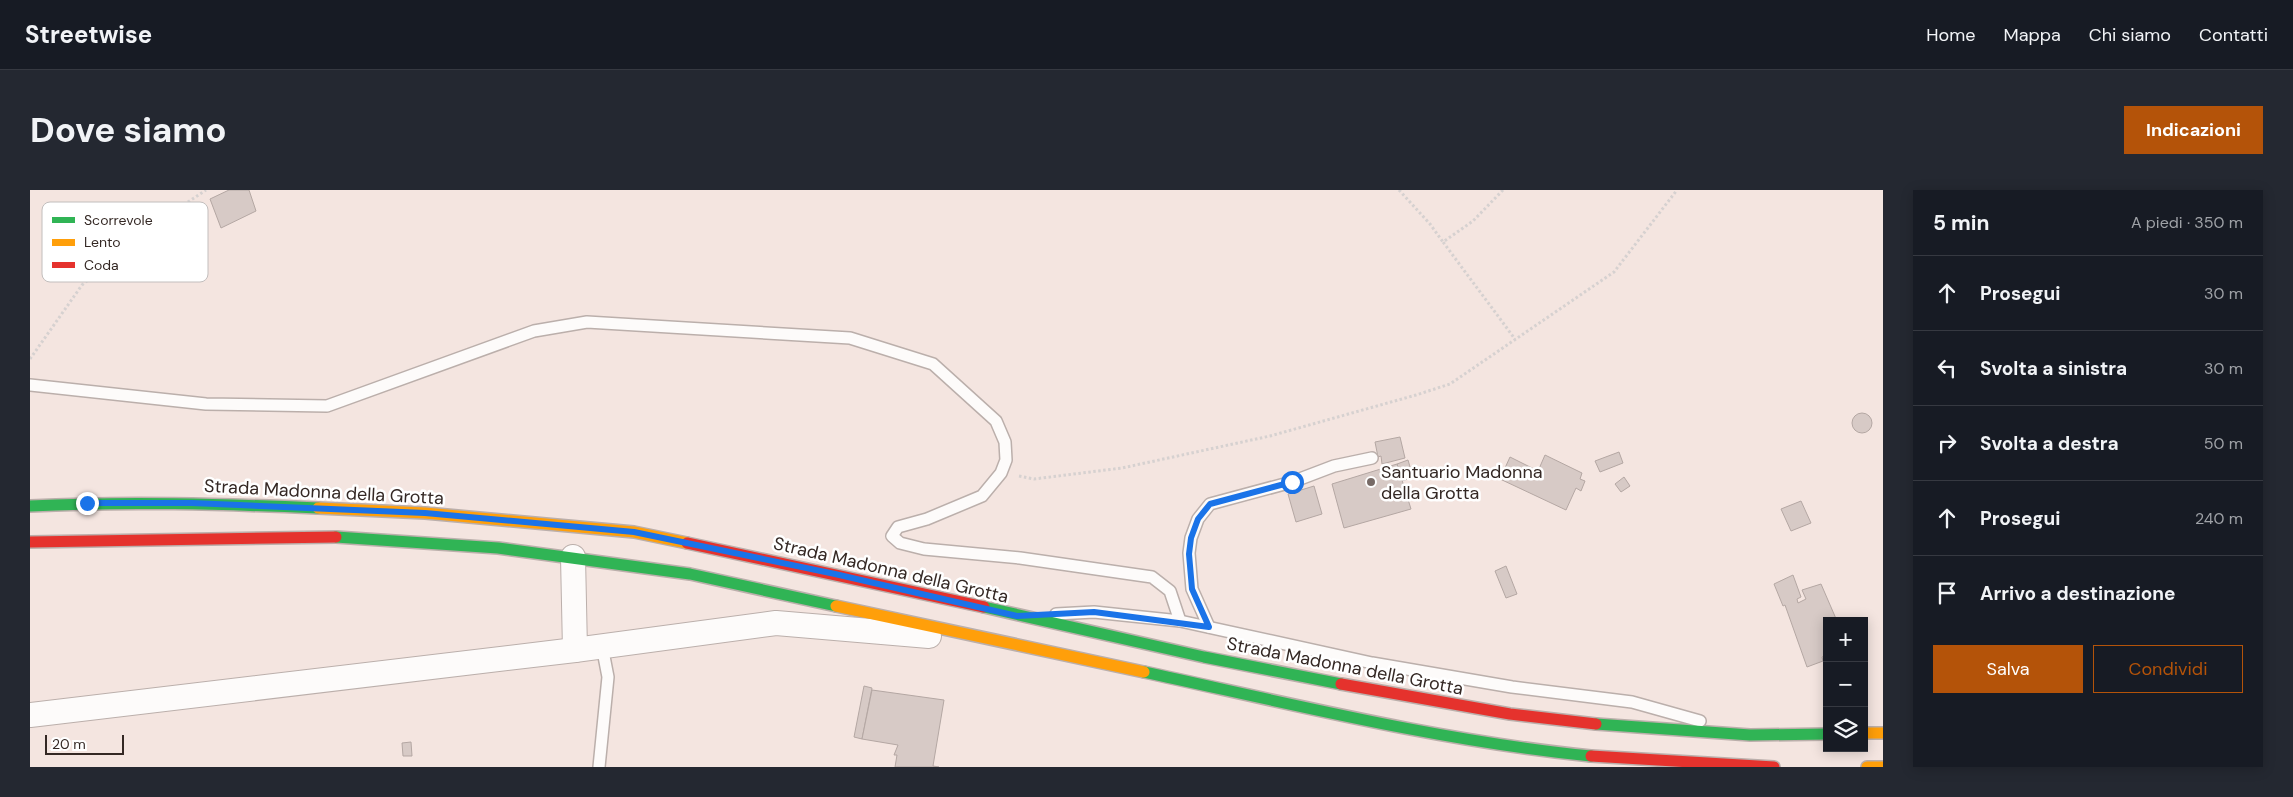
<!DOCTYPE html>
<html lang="it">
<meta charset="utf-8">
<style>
body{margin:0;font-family:"DM Sans",sans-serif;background:#242831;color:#f1f3f6}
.controls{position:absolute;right:15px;bottom:15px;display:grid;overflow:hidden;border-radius:0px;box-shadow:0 2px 12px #0003}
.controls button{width:45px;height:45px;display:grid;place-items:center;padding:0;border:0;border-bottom:1px solid #363941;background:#171b24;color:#f1f3f6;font:25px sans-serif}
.scale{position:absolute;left:15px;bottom:12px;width:79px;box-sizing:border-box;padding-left:5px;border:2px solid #342824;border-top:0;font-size:14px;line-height:18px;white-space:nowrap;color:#342824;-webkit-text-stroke:4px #fff;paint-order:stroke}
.stop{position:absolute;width:15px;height:15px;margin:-11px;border:4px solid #1a73e8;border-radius:50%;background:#fff}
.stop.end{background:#1a73e8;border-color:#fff;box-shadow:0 1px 5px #0008}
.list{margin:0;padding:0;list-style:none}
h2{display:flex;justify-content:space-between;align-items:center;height:65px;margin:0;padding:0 20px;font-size:21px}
h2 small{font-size:16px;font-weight:400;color:#9ea1a6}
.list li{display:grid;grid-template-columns:32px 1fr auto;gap:15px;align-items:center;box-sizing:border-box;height:75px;padding:0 20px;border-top:1px solid #363941}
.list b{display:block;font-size:19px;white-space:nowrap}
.list em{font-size:16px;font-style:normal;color:#9ea1a6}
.actions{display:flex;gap:10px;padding:15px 20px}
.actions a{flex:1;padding:11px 0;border:1px solid #b45309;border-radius:0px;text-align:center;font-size:18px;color:#b45309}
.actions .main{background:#b45309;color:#fff}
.icon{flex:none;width:28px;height:28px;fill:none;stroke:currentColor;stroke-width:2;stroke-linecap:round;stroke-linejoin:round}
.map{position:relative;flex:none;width:1853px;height:577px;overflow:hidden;border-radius:0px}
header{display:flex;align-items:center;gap:30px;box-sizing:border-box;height:70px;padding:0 25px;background:#171b24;border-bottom:1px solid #363941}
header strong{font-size:24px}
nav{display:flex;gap:28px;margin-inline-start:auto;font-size:18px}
.intro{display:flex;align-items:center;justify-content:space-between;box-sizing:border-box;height:120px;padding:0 30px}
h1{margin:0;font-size:35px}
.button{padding:12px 22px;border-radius:0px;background:#b45309;color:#fff;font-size:18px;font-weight:700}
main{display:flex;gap:30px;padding:0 30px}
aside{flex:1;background:#171b24;border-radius:0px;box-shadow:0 2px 12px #0003}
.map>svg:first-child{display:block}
</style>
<header>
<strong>Streetwise</strong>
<nav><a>Home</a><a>Mappa</a><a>Chi siamo</a><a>Contatti</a></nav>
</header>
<div class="intro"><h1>Dove siamo</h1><a class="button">Indicazioni</a></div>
<main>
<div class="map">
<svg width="1853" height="577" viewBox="0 0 1853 577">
<rect width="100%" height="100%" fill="#f4e5e0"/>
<g fill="#d7cac6" stroke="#b4a7a3">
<polygon points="199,0 219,0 226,21 191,38 180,9"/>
<circle cx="1832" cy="233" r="10"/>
<polygon points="1370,247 1375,268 1352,274 1351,266 1348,267 1345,252"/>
<polygon points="1589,262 1593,273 1570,282 1565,271"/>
<polygon points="1515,265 1552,283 1550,289 1555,291 1551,301 1546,298 1536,320 1470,289 1480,267 1508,281"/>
<polygon points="1378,270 1383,287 1372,291 1367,274"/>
<polygon points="1367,274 1381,319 1314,338 1302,294"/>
<polygon points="1594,287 1600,296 1591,302 1585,294"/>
<polygon points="1284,296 1292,324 1266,332 1258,304"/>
<polygon points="1771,311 1781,333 1761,341 1751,319"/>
<polygon points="1476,376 1487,404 1476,408 1465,381"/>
<polygon points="1763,385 1771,407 1767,409 1768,413 1776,409 1772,400 1791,394 1807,431 1797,431 1797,465 1792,467 1793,471 1777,477 1755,415 1753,416 1744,394"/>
<polygon points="834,496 842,498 832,549 824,547"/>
<polygon points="842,500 914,510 903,576 909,577 865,577 867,565 864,565 868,555 832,549"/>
<polygon points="381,552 382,566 373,566 372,553"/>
</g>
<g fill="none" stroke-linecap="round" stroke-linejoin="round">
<g stroke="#bbafab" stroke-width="14">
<g id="lane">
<polyline points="0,195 176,214 297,216 504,141 557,132 820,148 903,174 966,231 975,252 976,270 971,283 952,306 897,329 868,337 862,346 870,353 894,359 990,368 1122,387 1140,401 1150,431"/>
<polyline points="1026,424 1064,422 1150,431 1342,473 1482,497 1602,512 1670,531"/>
<polyline points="1179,437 1162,399 1159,363 1161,348 1168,329 1180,314 1262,292 1304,276 1342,268"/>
<polyline points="569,577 578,487 572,456"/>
</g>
</g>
<g stroke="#bbafab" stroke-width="26">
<g id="street">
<polyline points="543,367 545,460"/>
<polyline points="0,525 545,460 746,433 899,446"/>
</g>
</g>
<g stroke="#bbafab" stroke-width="14">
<g id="fast">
<path d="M0,316C96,311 192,314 288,318"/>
<polyline points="306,347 468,358 660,384 806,416"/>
<polyline points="954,417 1174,467 1311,494"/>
<path d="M1114,482C1262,514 1410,551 1561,566"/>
<polyline points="1566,534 1720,545 1797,544"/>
</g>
</g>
<g stroke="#bbafab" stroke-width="14">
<g id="slow">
<polyline points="288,318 395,323 604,342 657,353"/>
<polyline points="806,416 1114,482"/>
<polyline points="1834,543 1853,543"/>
<polyline points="1837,577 1853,577"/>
</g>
</g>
<g stroke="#bbafab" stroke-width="14">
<g id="jam">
<polyline points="0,352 306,347"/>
<polyline points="657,353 954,417"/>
<polyline points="1311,494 1480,524 1566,534"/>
<polyline points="1561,566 1744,577"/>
</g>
</g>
<g stroke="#d6d1d0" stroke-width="3" stroke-dasharray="2.5 2.5" stroke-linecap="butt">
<polyline points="1369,0 1400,34 1413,52"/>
<polyline points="1473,0 1443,31 1413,52 1485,149"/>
<polyline points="0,169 52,95 131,30 176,0"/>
<polyline points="989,286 1004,289 1092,278 1240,246 1386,205 1420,194 1584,82 1647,0"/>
</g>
<use href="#lane" stroke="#fdfbfa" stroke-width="11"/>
<use href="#street" stroke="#fdfbfa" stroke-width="24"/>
<use href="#fast" stroke="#30b455" stroke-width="11"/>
<use href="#slow" stroke="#ff9f0a" stroke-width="11"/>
<use href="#jam" stroke="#e5322d" stroke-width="11"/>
</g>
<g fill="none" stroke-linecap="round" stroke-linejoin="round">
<polyline stroke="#1a73e8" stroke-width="6" points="57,313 162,313 395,323 604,342 805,384 987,426 1064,422 1179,437 1162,399 1159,364 1161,348 1168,329 1180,314 1262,292"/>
</g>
<circle fill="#776a66" stroke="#fff" stroke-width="2" cx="1341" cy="292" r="5"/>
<g text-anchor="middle" stroke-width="5" stroke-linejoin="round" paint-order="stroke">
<g font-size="18" fill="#342824" stroke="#fff" text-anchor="start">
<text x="1351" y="288">Santuario Madonna<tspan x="1351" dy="21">della Grotta</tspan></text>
</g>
<g font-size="18" fill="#342824" stroke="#fff">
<text transform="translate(294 302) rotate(3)" y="6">Strada Madonna della Grotta</text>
<text transform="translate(861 380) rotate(13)" y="6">Strada Madonna della Grotta</text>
<text transform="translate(1315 476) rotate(11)" y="6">Strada Madonna della Grotta</text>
</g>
</g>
<rect x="12" y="12" width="166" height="80" rx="8" fill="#fff" stroke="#c2bebd" stroke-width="1"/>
<rect x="22" y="27" width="23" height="6" fill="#30b455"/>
<rect x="22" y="49" width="23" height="7" fill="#ff9f0a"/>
<rect x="22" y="72" width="23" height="6" fill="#e5322d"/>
<g font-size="14" fill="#342824">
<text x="54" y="35">Scorrevole</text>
<text x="54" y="57">Lento</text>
<text x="54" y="80">Coda</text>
</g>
</svg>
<div class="controls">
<button>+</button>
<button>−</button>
<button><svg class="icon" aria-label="layers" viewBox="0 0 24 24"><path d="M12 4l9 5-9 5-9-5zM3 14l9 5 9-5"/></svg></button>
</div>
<div class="scale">20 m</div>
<div class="stop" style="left:1262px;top:292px"></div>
<div class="stop end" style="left:57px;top:313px"></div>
</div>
<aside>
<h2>5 min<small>A piedi · 350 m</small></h2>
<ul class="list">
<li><svg class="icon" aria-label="ahead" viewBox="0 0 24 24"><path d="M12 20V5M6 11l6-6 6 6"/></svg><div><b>Prosegui</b></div><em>30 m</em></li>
<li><svg class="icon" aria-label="left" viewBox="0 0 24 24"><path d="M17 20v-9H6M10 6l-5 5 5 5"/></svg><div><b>Svolta a sinistra</b></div><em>30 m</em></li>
<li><svg class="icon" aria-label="right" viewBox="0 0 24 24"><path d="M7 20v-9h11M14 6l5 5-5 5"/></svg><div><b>Svolta a destra</b></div><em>50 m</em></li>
<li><svg class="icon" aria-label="ahead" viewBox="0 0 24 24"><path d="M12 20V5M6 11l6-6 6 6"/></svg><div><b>Prosegui</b></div><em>240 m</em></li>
<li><svg class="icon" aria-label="arrive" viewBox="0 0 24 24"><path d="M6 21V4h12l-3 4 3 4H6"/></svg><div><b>Arrivo a destinazione</b></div></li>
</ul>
<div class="actions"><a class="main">Salva</a><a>Condividi</a></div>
</aside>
</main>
